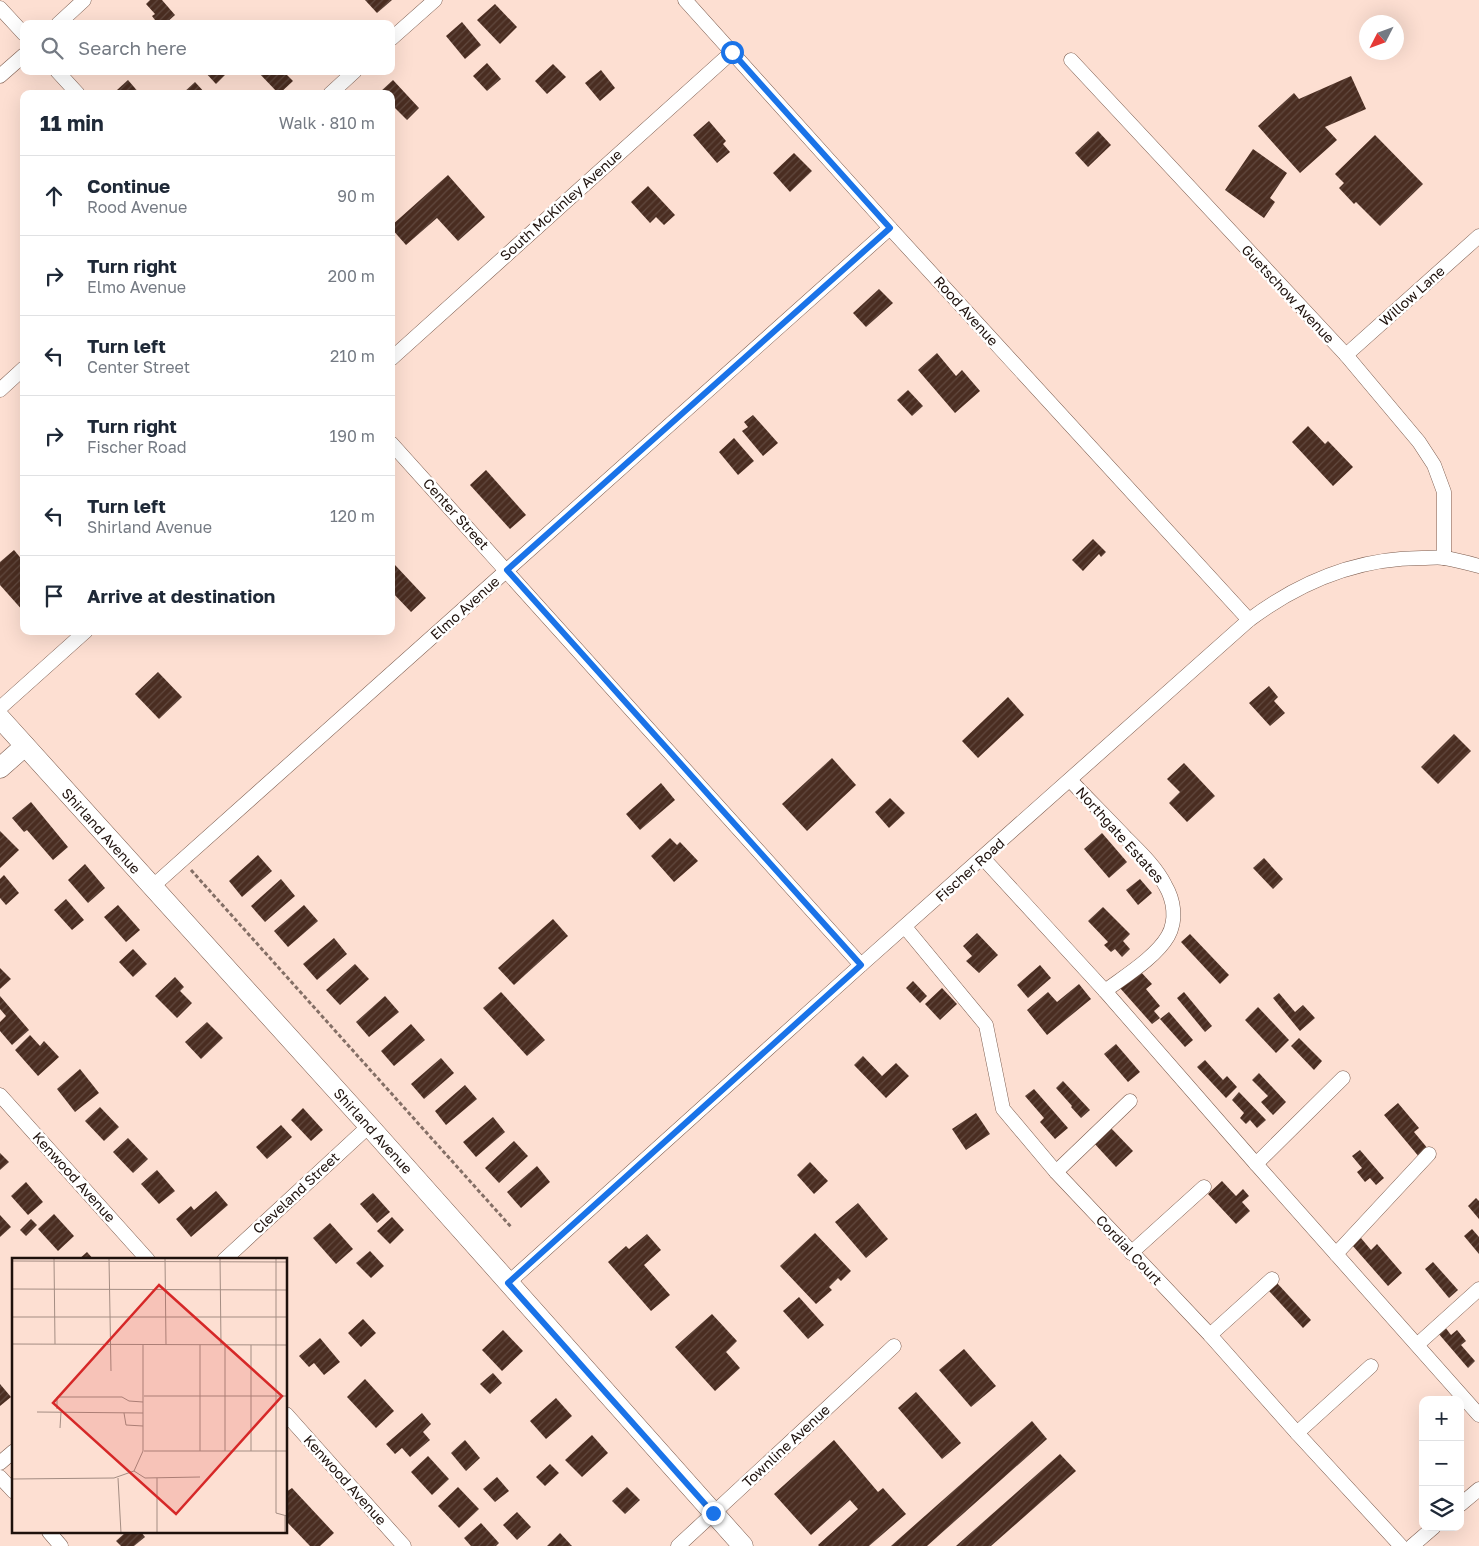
<!DOCTYPE html>
<meta charset="utf-8">
<style>
body{margin:0;font-family:"Golos Text",sans-serif;background:#f6f6f7;color:#1f2937}
.controls{position:absolute;right:15px;bottom:15px;display:grid;overflow:hidden;border-radius:10px;box-shadow:0 5px 20px #0002}
.controls button{width:45px;height:45px;display:grid;place-items:center;padding:0;border:0;border-bottom:1px solid #e0e1e3;background:#fff;color:#1f2937;font:25px sans-serif}
.compass{position:absolute;left:1359px;top:15px;width:45px;height:45px;border-radius:50%;background:#fff;box-shadow:0 5px 20px #0002;rotate:228deg}
.stop{position:absolute;width:15px;height:15px;margin:-11px;border:4px solid #1a73e8;border-radius:50%;background:#fff}
.stop.end{background:#1a73e8;border-color:#fff;box-shadow:0 1px 5px #0008}
.list{margin:0;padding:0;list-style:none}
h2{display:flex;justify-content:space-between;align-items:center;height:65px;margin:0;padding:0 20px;font-size:21px}
h2 small{font-size:16px;font-weight:400;color:#747a83}
.list li{display:grid;grid-template-columns:32px 1fr auto;gap:15px;align-items:center;box-sizing:border-box;height:80px;padding:0 20px;border-top:1px solid #e0e1e3}
.list b{display:block;font-size:19px;white-space:nowrap}
.list p{margin:0;font-size:16px;white-space:nowrap;color:#747a83}
.list em{font-size:16px;font-style:normal;color:#747a83}
.icon{flex:none;width:28px;height:28px;fill:none;stroke:currentColor;stroke-width:2;stroke-linecap:round;stroke-linejoin:round}
.map{position:relative;flex:none;width:1479px;height:1546px;overflow:hidden}
.search{position:absolute;background:#fff;box-shadow:0 5px 20px #0002;left:20px;top:20px;width:375px;height:55px;display:flex;align-items:center;gap:12px;box-sizing:border-box;padding:0 18px;border-radius:10px;color:#747a83;font-size:19px}
.panel{position:absolute;background:#fff;box-shadow:0 5px 20px #0002;left:20px;top:90px;width:375px;height:545px;border-radius:10px}
.map>svg:first-child{display:block}
</style>
<div class="map">
<svg width="1479" height="1546" viewBox="0 0 1479 1546">
<defs>
<pattern id="building-hatch" width="6" height="6" patternUnits="userSpaceOnUse" patternTransform="scale(1.25)"><rect width="6" height="6" fill="#4a2d21"/><path d="M-1 1l2-2M0 6l6-6M5 7l2-2" fill="none" stroke="#61493f"/></pattern>
</defs>
<rect width="100%" height="100%" fill="#fddfd2"/>
<g fill="url(#building-hatch)">
<polygon points="150,0 162,0 175,15 165,24 158,24 152,16 155,14 146,4"/>
<polygon points="365,0 392,0 377,13"/>
<polygon points="495,4 517,27 500,44 477,20"/>
<polygon points="462,22 481,45 465,59 446,36"/>
<polygon points="487,63 501,79 487,91 473,76"/>
<polygon points="553,64 566,77 547,94 535,81"/>
<polygon points="601,70 615,88 600,101 585,83"/>
<polygon points="204,71 229,71 216,84"/>
<polygon points="257,71 283,71 293,81 279,94"/>
<polygon points="1351,76 1366,109 1325,127 1337,140 1300,173 1258,126 1294,93 1299,99"/>
<polygon points="128,80 140,94 121,94 117,90"/>
<polygon points="393,80 419,108 407,120 391,104 391,94 382,94 380,92"/>
<polygon points="195,82 206,94 182,94"/>
<polygon points="709,121 726,141 723,144 730,152 717,163 693,135"/>
<polygon points="1098,131 1111,145 1088,167 1075,153"/>
<polygon points="1375,135 1423,184 1380,226 1356,202 1354,204 1339,188 1344,183 1335,174"/>
<polygon points="1253,149 1287,173 1270,198 1275,202 1264,218 1225,190"/>
<polygon points="794,153 812,171 790,192 773,173"/>
<polygon points="448,175 485,217 458,241 437,218 406,245 391,228 391,226"/>
<polygon points="648,186 675,215 664,225 656,217 650,223 631,202"/>
<polygon points="879,289 893,303 866,327 853,313"/>
<polygon points="937,353 956,376 962,370 980,391 955,413 918,370"/>
<polygon points="908,390 923,406 912,416 897,400"/>
<polygon points="753,415 778,443 763,456 742,431 748,427 744,422"/>
<polygon points="1308,426 1325,444 1328,441 1353,467 1333,486 1292,442"/>
<polygon points="734,438 754,461 738,475 719,452"/>
<polygon points="486,470 526,515 510,529 470,485"/>
<polygon points="1093,539 1106,552 1101,557 1099,554 1083,571 1072,560"/>
<polygon points="14,550 24,562 24,612 0,585 0,562"/>
<polygon points="395,565 426,598 411,612 391,591 391,582 394,580 391,577 391,569"/>
<polygon points="158,672 182,697 159,719 135,694"/>
<polygon points="1269,686 1278,697 1274,701 1285,713 1270,726 1249,703"/>
<polygon points="1008,697 1024,715 978,758 962,741"/>
<polygon points="1454,734 1471,751 1438,784 1421,767"/>
<polygon points="832,758 856,785 807,831 782,804"/>
<polygon points="1184,763 1215,796 1187,822 1169,803 1180,792 1167,779"/>
<polygon points="661,783 675,800 640,830 626,814"/>
<polygon points="890,798 905,813 889,828 875,812"/>
<polygon points="31,802 68,847 53,860 27,830 24,832 12,818"/>
<polygon points="0,831 19,850 0,868"/>
<polygon points="1102,833 1127,862 1109,878 1084,849"/>
<polygon points="670,838 677,845 680,842 698,861 674,882 651,856"/>
<polygon points="258,855 272,871 242,897 229,881"/>
<polygon points="1264,858 1283,879 1273,889 1253,868"/>
<polygon points="85,864 105,888 88,903 68,880"/>
<polygon points="4,875 19,893 6,905 0,898 0,879"/>
<polygon points="281,879 295,896 265,922 251,906"/>
<polygon points="1140,879 1152,893 1138,905 1126,890"/>
<polygon points="66,899 84,920 72,930 54,910"/>
<polygon points="118,905 140,930 126,942 104,917"/>
<polygon points="304,905 318,921 288,947 274,931"/>
<polygon points="1103,907 1130,934 1123,941 1130,949 1122,957 1115,949 1111,952 1104,945 1108,942 1088,921"/>
<polygon points="553,919 568,936 514,985 498,968"/>
<polygon points="977,933 998,955 979,973 966,961 972,956 963,946"/>
<polygon points="1190,934 1229,975 1220,984 1181,942"/>
<polygon points="334,938 347,954 317,980 303,964"/>
<polygon points="133,949 147,964 133,977 119,962"/>
<polygon points="355,964 369,979 340,1005 326,990"/>
<polygon points="1040,965 1051,978 1028,998 1017,985"/>
<polygon points="0,968 11,979 0,989"/>
<polygon points="1140,971 1152,984 1146,989 1160,1006 1154,1011 1160,1018 1152,1024 1120,988"/>
<polygon points="175,977 184,987 180,991 192,1003 177,1018 155,996"/>
<polygon points="913,981 927,996 920,1003 906,988"/>
<polygon points="1079,984 1091,999 1047,1035 1027,1010 1048,992 1057,1002"/>
<polygon points="942,988 957,1004 940,1020 925,1004"/>
<polygon points="501,992 545,1040 527,1056 483,1008"/>
<polygon points="1184,992 1212,1026 1205,1032 1177,998"/>
<polygon points="1279,993 1295,1012 1303,1005 1315,1018 1300,1031 1273,998"/>
<polygon points="0,996 29,1030 12,1045 0,1031 0,1022 6,1016 0,1009"/>
<polygon points="385,996 399,1012 369,1037 356,1022"/>
<polygon points="1258,1007 1289,1040 1276,1053 1245,1020"/>
<polygon points="1169,1012 1193,1040 1185,1047 1160,1019"/>
<polygon points="207,1022 223,1038 201,1059 185,1042"/>
<polygon points="411,1024 425,1040 394,1066 381,1051"/>
<polygon points="30,1035 40,1046 44,1041 59,1057 38,1076 15,1050"/>
<polygon points="1299,1038 1322,1061 1314,1070 1291,1046"/>
<polygon points="1116,1044 1140,1072 1128,1082 1104,1054"/>
<polygon points="863,1056 882,1076 896,1063 909,1076 886,1098 854,1065"/>
<polygon points="441,1058 454,1073 424,1099 411,1084"/>
<polygon points="1205,1060 1223,1080 1227,1076 1237,1087 1226,1098 1197,1067"/>
<polygon points="80,1069 99,1093 75,1112 57,1089"/>
<polygon points="1259,1073 1286,1102 1273,1115 1261,1102 1268,1096 1252,1080"/>
<polygon points="1063,1081 1090,1110 1081,1118 1071,1107 1072,1106 1056,1088"/>
<polygon points="465,1085 477,1099 446,1125 435,1111"/>
<polygon points="1034,1089 1068,1128 1055,1139 1040,1122 1044,1118 1025,1096"/>
<polygon points="1239,1092 1266,1120 1257,1128 1250,1120 1246,1124 1240,1118 1244,1113 1232,1100"/>
<polygon points="1398,1103 1419,1128 1414,1132 1429,1150 1420,1158 1384,1115"/>
<polygon points="100,1107 119,1127 104,1141 85,1121"/>
<polygon points="303,1108 323,1130 311,1141 291,1120"/>
<polygon points="976,1113 990,1134 966,1150 952,1129"/>
<polygon points="493,1117 505,1132 476,1157 463,1142"/>
<polygon points="281,1125 292,1137 267,1159 256,1147"/>
<polygon points="1109,1126 1133,1151 1116,1167 1093,1142"/>
<polygon points="128,1138 148,1159 133,1173 113,1152"/>
<polygon points="514,1141 528,1156 499,1183 485,1168"/>
<polygon points="1360,1150 1384,1178 1376,1185 1370,1178 1365,1182 1357,1172 1362,1168 1352,1156"/>
<polygon points="0,1153 9,1162 0,1170"/>
<polygon points="810,1162 828,1181 814,1194 797,1175"/>
<polygon points="537,1166 550,1182 521,1208 507,1192"/>
<polygon points="157,1170 175,1191 159,1204 141,1184"/>
<polygon points="1222,1181 1236,1196 1243,1189 1249,1196 1242,1202 1250,1211 1236,1224 1208,1194"/>
<polygon points="26,1182 43,1202 28,1215 11,1196"/>
<polygon points="216,1191 228,1205 191,1237 176,1219 191,1206 194,1210"/>
<polygon points="373,1193 390,1212 377,1223 360,1204"/>
<polygon points="1476,1198 1479,1201 1479,1219 1468,1206"/>
<polygon points="858,1203 888,1239 866,1258 835,1222"/>
<polygon points="54,1214 74,1236 58,1251 38,1229"/>
<polygon points="0,1215 11,1227 0,1237"/>
<polygon points="392,1217 404,1230 390,1244 377,1231"/>
<polygon points="31,1219 37,1225 26,1236 20,1230"/>
<polygon points="330,1223 353,1249 336,1264 313,1238"/>
<polygon points="1472,1229 1479,1237 1479,1254 1464,1236"/>
<polygon points="815,1233 851,1271 841,1281 838,1278 829,1287 832,1290 816,1304 780,1266"/>
<polygon points="647,1234 661,1250 644,1265 670,1295 651,1311 608,1262 626,1246 629,1249"/>
<polygon points="1361,1238 1371,1250 1377,1244 1402,1273 1388,1286 1352,1245"/>
<polygon points="370,1251 384,1266 371,1278 356,1263"/>
<polygon points="87,1252 94,1260 78,1260"/>
<polygon points="1433,1262 1458,1290 1449,1298 1425,1269"/>
<polygon points="1277,1283 1311,1320 1303,1328 1269,1291"/>
<polygon points="799,1297 824,1325 808,1339 783,1311"/>
<polygon points="712,1314 737,1341 726,1352 740,1368 715,1391 675,1347"/>
<polygon points="363,1319 376,1333 361,1347 348,1333"/>
<polygon points="1445,1327 1451,1335 1457,1330 1466,1341 1461,1345 1475,1361 1468,1368 1438,1333"/>
<polygon points="503,1330 523,1351 502,1371 482,1350"/>
<polygon points="320,1338 340,1362 324,1375 314,1363 309,1367 299,1356"/>
<polygon points="964,1349 996,1386 971,1407 939,1370"/>
<polygon points="493,1373 502,1383 490,1394 480,1384"/>
<polygon points="365,1379 394,1411 376,1428 347,1397"/>
<polygon points="0,1384 11,1397 0,1406"/>
<polygon points="916,1392 961,1443 942,1459 898,1408"/>
<polygon points="556,1398 572,1416 546,1439 530,1421"/>
<polygon points="422,1413 431,1424 423,1432 430,1440 410,1457 402,1448 395,1454 386,1444"/>
<polygon points="1032,1421 1047,1439 927,1546 891,1546"/>
<polygon points="592,1435 608,1453 582,1477 565,1460"/>
<polygon points="465,1440 480,1458 466,1471 451,1453"/>
<polygon points="834,1440 878,1492 883,1488 906,1514 869,1546 819,1546 818,1545 858,1509 850,1500 811,1535 774,1494"/>
<polygon points="1060,1454 1076,1471 991,1546 956,1546"/>
<polygon points="428,1456 449,1479 432,1495 411,1472"/>
<polygon points="550,1464 559,1473 545,1486 536,1477"/>
<polygon points="497,1477 509,1491 495,1502 483,1489"/>
<polygon points="458,1487 479,1509 459,1528 438,1506"/>
<polygon points="627,1487 640,1500 625,1514 612,1501"/>
<polygon points="292,1488 334,1533 320,1546 310,1546 286,1521 286,1492"/>
<polygon points="517,1512 531,1527 517,1540 503,1525"/>
<polygon points="481,1523 499,1543 496,1546 471,1546 464,1538"/>
<polygon points="126,1532 141,1532 145,1537 134,1546 121,1546 116,1541"/>
<polygon points="560,1533 572,1546 547,1546"/>
</g>
<g fill="none" stroke-linecap="round" stroke-linejoin="round">
<g stroke="#7b5b4d" stroke-width="15">
<g id="street">
<polyline points="685,0 890,228 1249,620"/>
<polyline points="0,8 24,34"/>
<polyline points="58,24 84,0"/>
<polyline points="391,39 435,0"/>
<polyline points="1071,60 1346,355 1419,442 1434,465 1444,492 1444,558"/>
<polyline points="57,71 78,94"/>
<polyline points="0,76 24,55"/>
<polyline points="330,94 355,71"/>
<polyline points="1346,355 1479,236"/>
<polyline points="391,359 732,52"/>
<polyline points="0,390 24,368"/>
<polyline points="391,443 861,965"/>
<polyline points="0,708 86,631"/>
<path d="M1070,780C1089,800 1108,819 1126,838C1140,852 1156,867 1165,885C1174,900 1177,920 1168,936C1156,957 1125,976 1105,991"/>
<polyline points="983,858 1105,991 1256,1164 1479,1415"/>
<polyline points="152,887 890,228"/>
<polyline points="905,927 986,1025 1003,1109 1056,1172 1210,1335 1297,1433 1401,1546"/>
<polyline points="0,1095 148,1260"/>
<polyline points="1256,1164 1343,1078"/>
<polyline points="1056,1172 1130,1101"/>
<polyline points="1131,1253 1204,1187"/>
<polyline points="1336,1254 1429,1154"/>
<polyline points="224,1260 369,1126"/>
<path d="M508,1283L861,965L1249,620C1301,581 1357,558 1422,558C1430,558 1438,557 1445,558C1457,560 1468,563 1479,566"/>
<polyline points="1210,1335 1272,1279"/>
<polyline points="1418,1344 1479,1289"/>
<polyline points="286,1414 404,1546"/>
<polyline points="1297,1433 1371,1366"/>
<polyline points="0,1463 14,1451"/>
<polyline points="0,1477 14,1492"/>
<polyline points="1460,1505 1479,1489"/>
<polyline points="49,1532 61,1546"/>
<polyline points="678,1546 894,1346"/>
<polyline points="1412,1546 1434,1527"/>
</g>
</g>
<g stroke="#7b5b4d" stroke-width="21">
<g id="secondary">
<polyline points="0,718 369,1126 743,1546"/>
<polyline points="0,768 25,746"/>
</g>
</g>
<polyline stroke="#846f66" stroke-width="3" stroke-dasharray="4 2.5" stroke-linecap="butt" points="191,870 512,1228"/>
<use href="#street" stroke="#fff" stroke-width="14"/>
<use href="#secondary" stroke="#fff" stroke-width="20"/>
</g>
<g fill="none" stroke-linecap="round" stroke-linejoin="round">
<polyline stroke="#1a73e8" stroke-width="6" points="713,1513 508,1283 861,965 507,570 890,228 732,52"/>
</g>
<g text-anchor="middle" stroke-width="5" stroke-linejoin="round" paint-order="stroke">
<g font-size="14" fill="#1e110c" stroke="#fff">
<text transform="translate(561 205) rotate(-42)" y="5">South McKinley Avenue</text>
<text transform="translate(1288 294) rotate(47)" y="5">Guetschow Avenue</text>
<text transform="translate(1412 296) rotate(-42)" y="5">Willow Lane</text>
<text transform="translate(966 311) rotate(48)" y="5">Rood Avenue</text>
<text transform="translate(456 514) rotate(48)" y="5">Center Street</text>
<text transform="translate(465 608) rotate(-42)" y="5">Elmo Avenue</text>
<text transform="translate(101 831) rotate(48)" y="5">Shirland Avenue</text>
<text transform="translate(1120 835) rotate(48)" y="5">Northgate Estates</text>
<text transform="translate(970 870) rotate(-42)" y="5">Fischer Road</text>
<text transform="translate(373 1131) rotate(48)" y="5">Shirland Avenue</text>
<text transform="translate(74 1177) rotate(48)" y="5">Kenwood Avenue</text>
<text transform="translate(296 1193) rotate(-43)" y="5">Cleveland Street</text>
<text transform="translate(1129 1250) rotate(47)" y="5">Cordial Court</text>
<text transform="translate(786 1446) rotate(-43)" y="5">Townline Avenue</text>
<text transform="translate(345 1480) rotate(48)" y="5">Kenwood Avenue</text>
</g>
</g>
<g transform="translate(12 1258)">
<rect width="275" height="275" fill="#fddfd2"/>
<path fill="none" stroke="#a48d83" stroke-width="1" d="M42,0L43,86M97,0L99,113M153,0L154,87M208,0L209,87M264,0V255L275,258M0,3L275,4M0,31L275,32M0,59H275M0,86L275,87M132,138H275M45,151V139H110L117,143L131,144M25,154L131,155M112,155L114,167L131,168M48,170L49,154M132,193H275M188,193V87M213,193V87M239,193V87M122,213L133,220L188,219M106,220L109,275M0,221L102,220L122,213L131,193V87M273,258V275M145,275V220"/>
<path fill="#d62828" fill-opacity="0.15" stroke="#d62828" stroke-width="2.5" d="M147,27L270,138L164,256L41,145Z"/>
<rect width="275" height="275" fill="none" stroke="#1e110c" stroke-width="2.5"/>
</g>
</svg>
<div class="controls">
<button>+</button>
<button>−</button>
<button><svg class="icon" aria-label="layers" viewBox="0 0 24 24"><path d="M12 4l9 5-9 5-9-5zM3 14l9 5 9-5"/></svg></button>
</div>
<svg class="compass" viewBox="-18 -18 36 36"><path d="M0-13l5 13h-10z" fill="#e53935"/><path d="M0 13l5-13h-10z" fill="#747a83"/></svg>
<div class="stop" style="left:732px;top:52px"></div>
<div class="stop end" style="left:713px;top:1513px"></div>
<div class="search"><svg class="icon" aria-label="search" viewBox="0 0 24 24"><circle cx="10" cy="10" r="6"/><path d="M15 15l6 6"/></svg>Search here</div>
<section class="panel">
<h2>11 min<small>Walk · 810 m</small></h2>
<ul class="list">
<li><svg class="icon" aria-label="ahead" viewBox="0 0 24 24"><path d="M12 20V5M6 11l6-6 6 6"/></svg><div><b>Continue</b><p>Rood Avenue</p></div><em>90 m</em></li>
<li><svg class="icon" aria-label="right" viewBox="0 0 24 24"><path d="M7 20v-9h11M14 6l5 5-5 5"/></svg><div><b>Turn right</b><p>Elmo Avenue</p></div><em>200 m</em></li>
<li><svg class="icon" aria-label="left" viewBox="0 0 24 24"><path d="M17 20v-9H6M10 6l-5 5 5 5"/></svg><div><b>Turn left</b><p>Center Street</p></div><em>210 m</em></li>
<li><svg class="icon" aria-label="right" viewBox="0 0 24 24"><path d="M7 20v-9h11M14 6l5 5-5 5"/></svg><div><b>Turn right</b><p>Fischer Road</p></div><em>190 m</em></li>
<li><svg class="icon" aria-label="left" viewBox="0 0 24 24"><path d="M17 20v-9H6M10 6l-5 5 5 5"/></svg><div><b>Turn left</b><p>Shirland Avenue</p></div><em>120 m</em></li>
<li><svg class="icon" aria-label="arrive" viewBox="0 0 24 24"><path d="M6 21V4h12l-3 4 3 4H6"/></svg><div><b>Arrive at destination</b></div></li>
</ul>
</section>
</div>
